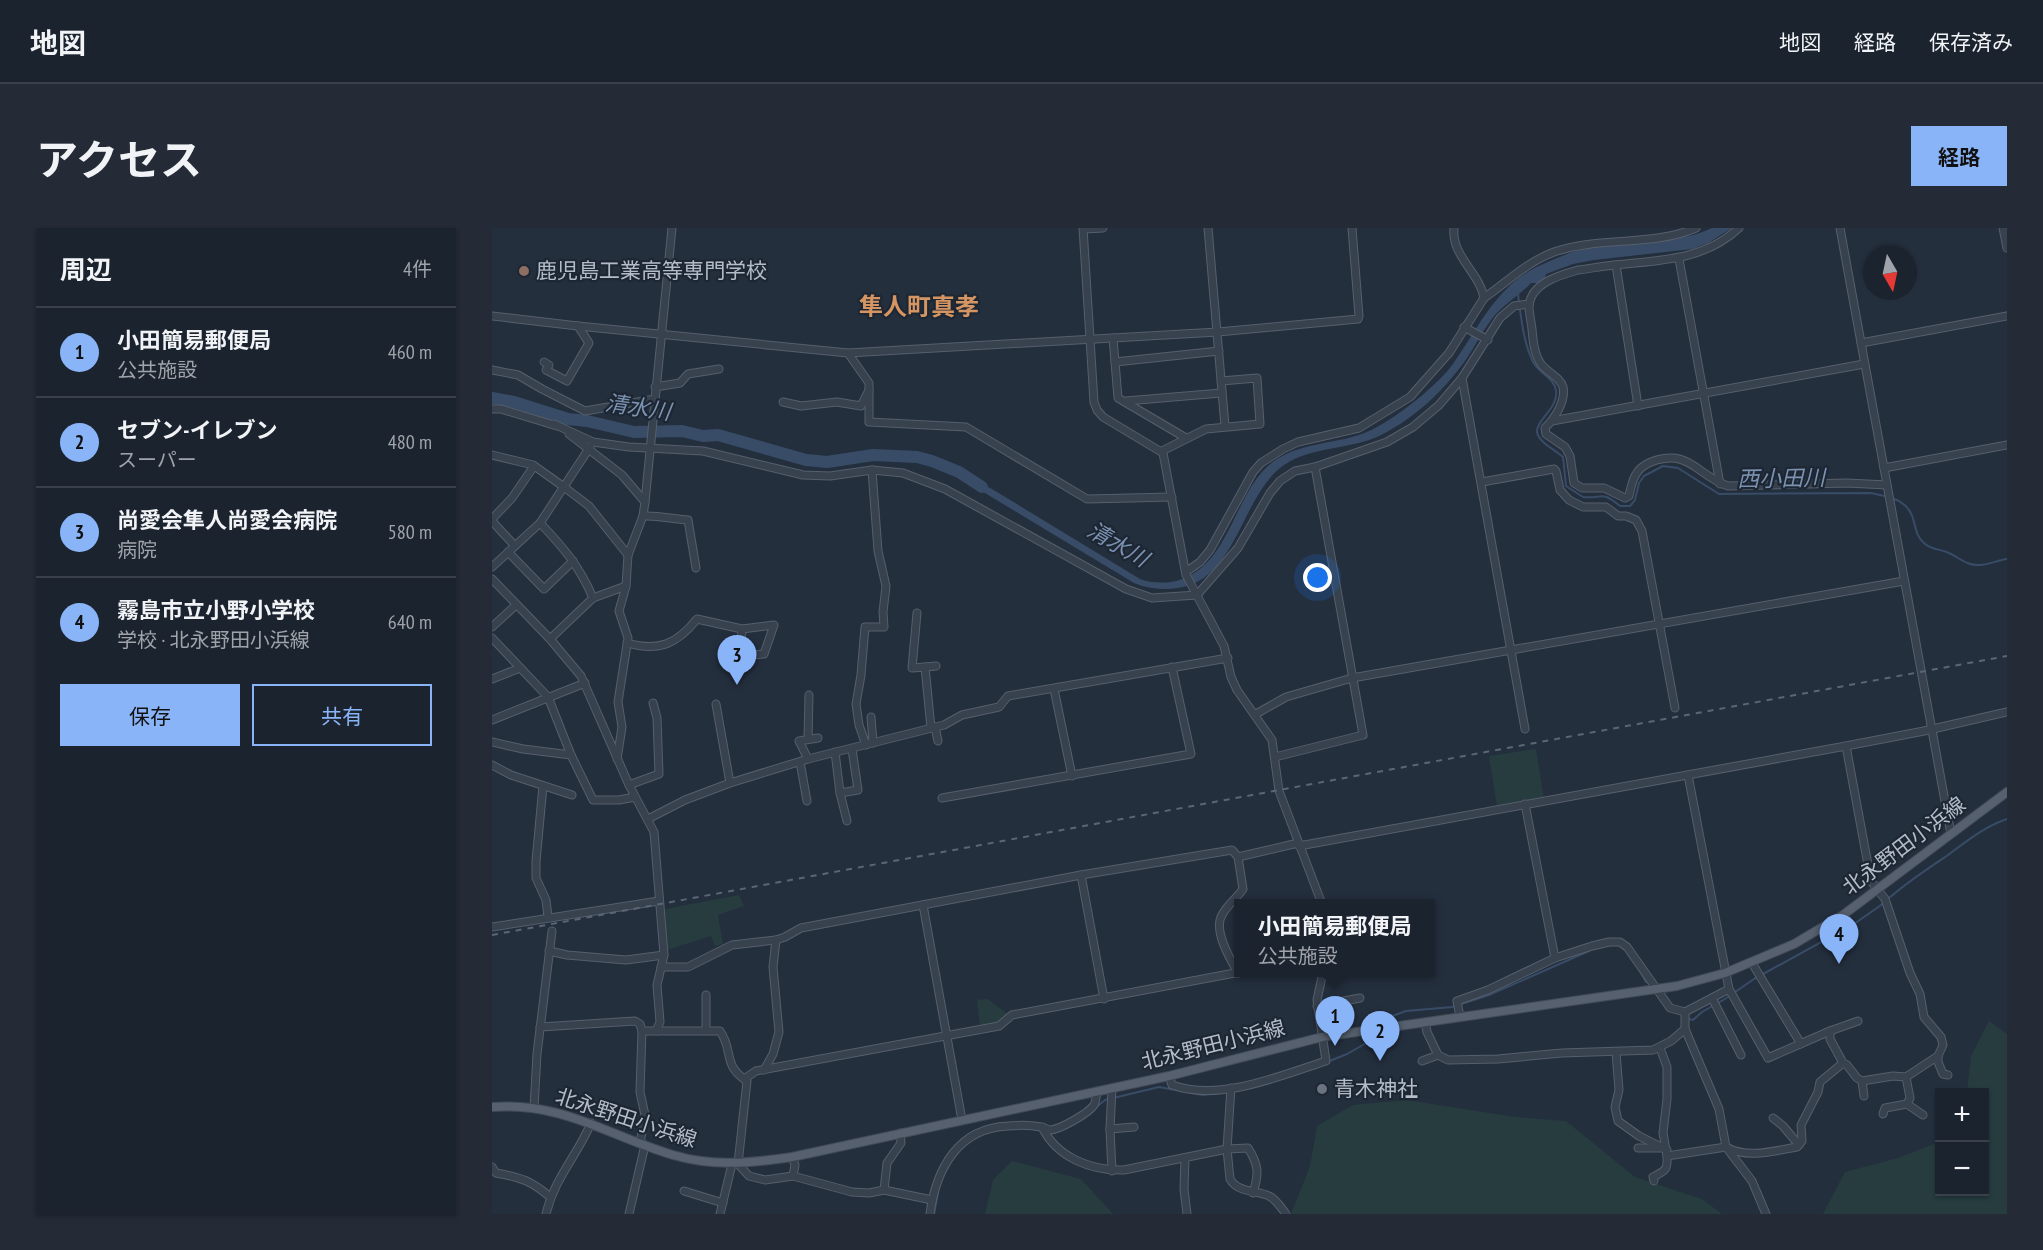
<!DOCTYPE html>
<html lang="ja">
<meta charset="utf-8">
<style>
body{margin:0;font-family:"PT Sans Narrow","Noto Sans JP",sans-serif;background:#242b36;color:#f1f3f6}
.controls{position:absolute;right:18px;bottom:18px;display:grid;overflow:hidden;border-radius:0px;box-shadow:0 2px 4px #0004}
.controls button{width:54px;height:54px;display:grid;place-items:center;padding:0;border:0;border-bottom:2px solid #39404a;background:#1b232e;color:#f1f3f6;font:30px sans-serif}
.compass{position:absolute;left:1371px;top:18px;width:54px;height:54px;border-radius:50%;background:#1b232e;box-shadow:0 2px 4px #0004;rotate:171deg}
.you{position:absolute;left:826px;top:350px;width:21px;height:21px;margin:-15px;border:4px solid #fff;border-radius:50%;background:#1a73e8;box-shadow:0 0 0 9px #1a73e833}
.badge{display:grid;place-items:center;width:39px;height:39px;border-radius:50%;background:#8ab4f8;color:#111;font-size:20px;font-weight:700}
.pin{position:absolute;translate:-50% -50px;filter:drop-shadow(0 2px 3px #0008)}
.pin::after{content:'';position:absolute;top:32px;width:21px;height:18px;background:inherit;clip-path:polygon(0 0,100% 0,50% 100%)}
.popup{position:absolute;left:742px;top:671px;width:201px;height:78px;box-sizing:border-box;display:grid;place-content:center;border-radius:0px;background:#1b232e;filter:drop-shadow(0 2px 4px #0005);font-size:20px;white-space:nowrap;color:#a0a4aa}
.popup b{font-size:22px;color:#f1f3f6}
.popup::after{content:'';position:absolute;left:50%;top:100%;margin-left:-12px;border:12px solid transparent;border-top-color:#1b232e}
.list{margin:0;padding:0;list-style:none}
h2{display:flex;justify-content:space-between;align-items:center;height:78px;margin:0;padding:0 24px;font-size:26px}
h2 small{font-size:20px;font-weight:400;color:#a0a4aa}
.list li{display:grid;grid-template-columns:39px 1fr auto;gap:18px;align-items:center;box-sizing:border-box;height:90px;padding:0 24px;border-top:2px solid #39404a}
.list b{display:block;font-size:22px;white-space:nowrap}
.list p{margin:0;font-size:20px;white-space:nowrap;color:#a0a4aa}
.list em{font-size:20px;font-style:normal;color:#a0a4aa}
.actions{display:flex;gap:12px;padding:18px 24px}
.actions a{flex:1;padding:14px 0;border:2px solid #8ab4f8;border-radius:0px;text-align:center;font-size:21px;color:#8ab4f8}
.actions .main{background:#8ab4f8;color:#111}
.map{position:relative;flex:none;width:1515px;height:986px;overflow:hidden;border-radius:0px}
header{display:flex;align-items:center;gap:36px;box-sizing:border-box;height:84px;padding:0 30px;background:#1b232e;border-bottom:2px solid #39404a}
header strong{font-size:28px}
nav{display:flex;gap:33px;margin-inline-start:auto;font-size:21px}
.intro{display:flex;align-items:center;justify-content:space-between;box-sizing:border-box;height:144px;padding:0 36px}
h1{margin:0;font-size:42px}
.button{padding:15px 27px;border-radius:0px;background:#8ab4f8;color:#111;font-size:21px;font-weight:700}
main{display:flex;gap:36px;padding:0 36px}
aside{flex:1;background:#1b232e;border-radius:0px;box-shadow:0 2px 4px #0004}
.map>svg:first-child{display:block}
</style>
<header>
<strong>地図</strong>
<nav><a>地図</a><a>経路</a><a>保存済み</a></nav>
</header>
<div class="intro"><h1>アクセス</h1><a class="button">経路</a></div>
<main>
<aside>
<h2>周辺<small>4件</small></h2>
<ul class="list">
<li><span class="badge">1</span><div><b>小田簡易郵便局</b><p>公共施設</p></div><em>460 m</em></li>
<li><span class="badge">2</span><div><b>セブン-イレブン</b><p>スーパー</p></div><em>480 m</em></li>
<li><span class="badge">3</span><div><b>尚愛会隼人尚愛会病院</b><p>病院</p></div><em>580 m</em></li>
<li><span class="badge">4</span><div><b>霧島市立小野小学校</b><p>学校 · 北永野田小浜線</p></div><em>640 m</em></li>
</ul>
<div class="actions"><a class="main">保存</a><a>共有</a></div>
</aside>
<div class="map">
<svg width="1515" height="986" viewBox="0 0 1515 986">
<rect width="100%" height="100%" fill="#242f3e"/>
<g fill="#263c3f">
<polygon points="1044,521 1052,571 1005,578 997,528"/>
<polygon points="247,667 252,678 226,687 231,716 223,718 219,708 175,722 173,681"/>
<polygon points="496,771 517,787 505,796 488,799 485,772"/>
<polygon points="1497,793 1515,806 1515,986 1331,986 1353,944 1406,930 1447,914 1448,964 1492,964 1492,864 1475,864 1479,828"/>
<polygon points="915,872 1023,889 1074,893 1143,949 1210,971 1230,986 799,986 818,938 825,898 861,877"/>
<polygon points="520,933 589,951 621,986 493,986 501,952"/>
</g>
<path fill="#394c67" d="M1220,0H1240L1216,15L1200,21L1102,32L1081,36L1054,46L1053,50L1047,55H1039C1027,68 1010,77 999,92C990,104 983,118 975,130C953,162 922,191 887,208C857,222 820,218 792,237C749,267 745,352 686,360C671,362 656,361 642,355L483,259L477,251L478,250L500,261L648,351C658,355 668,355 679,354C741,343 739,261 785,231C811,215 839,216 867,207C889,200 918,178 935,163C945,154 956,144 963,133C988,97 1006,56 1049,37C1067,29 1085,21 1104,18C1141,13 1187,16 1220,0Z"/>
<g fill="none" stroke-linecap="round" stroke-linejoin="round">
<g stroke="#394c67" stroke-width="2">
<path d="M1026,66C1029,89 1031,113 1041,134C1047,145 1062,150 1064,162C1067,180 1044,192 1045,204C1047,215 1064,222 1071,229L1074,258L1091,269C1111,271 1109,262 1128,278H1138L1143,272L1147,255L1152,248L1171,238L1186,240L1227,266L1379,265C1398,269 1417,271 1422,294C1424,302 1425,309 1432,315C1439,322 1449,321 1457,325C1468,330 1475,338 1488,337C1497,337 1506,332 1515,331"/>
<path d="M1396,671C1415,654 1435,641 1456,627C1475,613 1492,599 1515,591"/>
<polyline points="1147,741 1154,754"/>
<polyline points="892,791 914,783 960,779 997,767 1097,723"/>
<polyline points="1197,791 1201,792 1210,784 1233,771 1262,751 1362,696 1392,675"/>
<polyline points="835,834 855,826 876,814"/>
<polyline points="602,881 613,872 667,859 711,867 729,865"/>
<polyline points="442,986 446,965"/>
</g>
<polyline stroke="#394c67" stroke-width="12" points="0,170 22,174 76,191 95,193 142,204 190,203 211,208 226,207 314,232 335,234 381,227 425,229 440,233 467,244 490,259"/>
<g stroke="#565f6c" stroke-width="9">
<g id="minor">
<polyline points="591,0 602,174 605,182 611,189 671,225 694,347 732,418 739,449 745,462 780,512 787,563 830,676"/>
<polyline points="716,0 733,198"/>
<path d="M1247,0C1215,30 1175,32 1133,36C1117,37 1102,40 1086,42C1068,47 1039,55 1037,78C1037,85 1039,93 1040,101C1041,112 1042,126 1049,136C1056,145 1068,149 1071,159C1074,174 1062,191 1053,200L1054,206L1073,219L1078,228L1082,255L1090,260H1112L1133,270L1137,268C1140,253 1143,240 1159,234C1198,220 1204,247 1236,258L1355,255L1395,257"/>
<polyline points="1348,0 1459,606"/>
<polyline points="1511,0 1515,20"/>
<polyline points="592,1 611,0"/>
<polyline points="1187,31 1228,256"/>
<polyline points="1124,37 1146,178"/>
<path d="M992,70C1015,54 1035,34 1062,24C1108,8 1159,19 1204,0"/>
<polyline points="0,88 86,98 356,125 726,104 866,91 867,88 860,0"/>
<polyline points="972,99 996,112"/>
<polyline points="621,110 626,170 694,210"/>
<polyline points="1369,115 1515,88"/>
<polyline points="356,125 377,155 377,194 474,199 595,271 680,269"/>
<polyline points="52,134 57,137 54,142 75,153 97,115 86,98"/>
<polyline points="623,134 727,123"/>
<polyline points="0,142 26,147 50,161 93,183 163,171"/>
<polyline points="970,150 1033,501"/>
<polyline points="163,159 188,155 196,146 227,141"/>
<polyline points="634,173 729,165"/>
<polyline points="291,174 309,178 345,174 369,178 377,162"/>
<polyline points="0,181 9,181 65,198"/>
<polyline points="1060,193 1372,136"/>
<polyline points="62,196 101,214 137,219 211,223 311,247 338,248 380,242 411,245 453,261 634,361 660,370 705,367 746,320 778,265 788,253 803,243 823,239 895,214 921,199 947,177 970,150 1008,90 1022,78 1037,76"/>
<polyline points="77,206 130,247 153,274"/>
<polyline points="670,223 714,201 768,196 765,150 729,153"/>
<polyline points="0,227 41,237 72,259 97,278 136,327"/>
<polyline points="1392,240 1515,217"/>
<polyline points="990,254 1062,241 1064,243 1068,262 1077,272 1091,279 1114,279 1126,288 1134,288 1144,292 1150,303 1183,480"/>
<path d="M151,288C166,287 180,291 196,292L204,340"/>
<polyline points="0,291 20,270 42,238"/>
<polyline points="0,293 23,318"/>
<path d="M48,295C71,319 88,339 101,370"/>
<polyline points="16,324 52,361 81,333"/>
<polyline points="0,339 48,295 98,219"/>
<path d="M694,344L708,334L718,322L761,244L769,235L791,221L806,214L867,200L918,169L957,125L992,70C988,45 959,28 962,0"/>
<polyline points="0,351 58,411 89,448 137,557 162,604 172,727 165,757 168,794 164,803"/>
<polyline points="425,385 420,440 433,439 439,500"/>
<polyline points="0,399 24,377"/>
<polyline points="0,410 56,469 79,527 101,572 127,572 143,569"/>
<polyline points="58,411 101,370 134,358"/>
<path d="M135,415C167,424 185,416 205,391L250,401L282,397L272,426L248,428L250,401"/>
<polyline points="433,439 444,438"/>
<polyline points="0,451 28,440"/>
<polyline points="562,461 580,548"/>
<polyline points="224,476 238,555"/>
<polyline points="764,486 794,469 860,450 1412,353"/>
<polyline points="379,489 381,515"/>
<polyline points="0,492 93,455"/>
<polyline points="443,499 446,513"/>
<polyline points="316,511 317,467"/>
<polyline points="0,514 31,521 79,527"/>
<polyline points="374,517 367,497 364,476 369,447 373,399 392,399 391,384 394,358 386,323 380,242"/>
<polyline points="343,524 348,565 355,593"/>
<polyline points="783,529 871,507 823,239"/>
<polyline points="125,531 130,499 126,474 136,410 127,383 134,358 136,327 151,288 153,274 180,0"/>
<polyline points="316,531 307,513 326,510"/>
<polyline points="308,534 315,573"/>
<polyline points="0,537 19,547 80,567"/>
<polyline points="1196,547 1237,761 1276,830 1338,803 1366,793"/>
<polyline points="137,557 167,546 165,490 161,475"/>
<polyline points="51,558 44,633 44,650 54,672 56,689"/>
<polyline points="348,565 366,562 360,521"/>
<polyline points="450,570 699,526 680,439"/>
<polyline points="1033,576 1063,730"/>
<polyline points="156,591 193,572 238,555 316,531 452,497 470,487 507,479 516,468 736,430"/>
<polyline points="807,618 1354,518 1432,503 1515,484"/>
<polyline points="746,629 806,615"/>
<polyline points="589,647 612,771"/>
<polyline points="431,677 470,892"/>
<polyline points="0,699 167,673"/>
<polyline points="57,723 75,727 134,732 172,727"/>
<polyline points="1260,735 1309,816"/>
<path d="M169,739H196L240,717L284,712L293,709L309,700L589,647L740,622L746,629L751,661C745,670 735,677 730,687C721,702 738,731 746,745"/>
<polyline points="214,767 214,802"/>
<polyline points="1220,770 1249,827"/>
<polyline points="825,778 868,770"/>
<polyline points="1193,784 1193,801 1227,881 1234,919 1260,953 1274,986"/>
<polyline points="968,789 965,773 996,762 1063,730 1100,718 1117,714 1128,714 1135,719 1178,780 1193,784 1237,761"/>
<polyline points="933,794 935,804 946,827 956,832 1006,831 1070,825 1161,822 1179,813 1193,801"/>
<polyline points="48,799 143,793 148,796 150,803 148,864 153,887 148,915"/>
<path d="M150,803H228C242,823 230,837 255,853L246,936L257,948L273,952L301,948L360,964L377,965L392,962L440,972"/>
<polyline points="1338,803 1338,811 1351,835 1355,837 1365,850 1370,853 1401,848 1414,849 1446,828 1451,817 1449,809 1432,789 1428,766 1418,745 1393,671 1379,653 1354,518"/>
<path d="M1168,820L1175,839V871L1171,905L1175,928L1234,919C1255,931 1282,923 1305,919L1310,913L1309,897L1326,864L1328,854L1351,835"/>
<polyline points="1124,824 1127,862 1123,879 1126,893 1147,908 1175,922"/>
<polyline points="1446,828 1446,834 1451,846 1456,847"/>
<polyline points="930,833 946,827"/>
<polyline points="272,842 281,826 287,804 281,739 284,712"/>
<path d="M677,848L680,857C728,874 787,848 834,833L825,772L831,744"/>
<polyline points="252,851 264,843 507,798 520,787 748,744"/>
<polyline points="1370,853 1372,868"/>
<polyline points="1415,876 1431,887"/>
<polyline points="42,880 45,826 60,703"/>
<polyline points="1391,886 1393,880 1415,876 1418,870 1414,849"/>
<polyline points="1281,890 1291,898 1307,917"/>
<path d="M550,899C565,930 600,943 632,942L735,921L739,860"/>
<polyline points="618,901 642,899"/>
<polyline points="1146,920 1172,920"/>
<polyline points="300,929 303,937 301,948"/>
<polyline points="693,930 692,961 695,986"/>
<path d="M0,939L4,945C28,949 40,953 58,969"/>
<polyline points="620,943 618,901 620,860"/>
<path d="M1162,953L1161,949C1173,943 1176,942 1175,928"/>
<polyline points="392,962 395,935 409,915 408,905"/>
<polyline points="192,963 231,975"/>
<path d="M761,965C767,946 767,937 756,920L735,921L738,951C746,965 764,962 777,968C784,971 790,981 794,986"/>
<path d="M54,986C63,949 85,928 99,895"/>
<polyline points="137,986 153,917"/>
<polyline points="228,986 240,936"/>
<path d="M438,986C444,941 466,900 516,898C527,897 539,897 549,899C552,899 555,902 558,902C567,902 597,885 602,877C604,874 604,868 605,863"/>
</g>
</g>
<g stroke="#414a57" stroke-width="10">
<path id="major" d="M0,879C73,874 116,908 181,927C221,939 260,935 300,929L677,848L830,809L1185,758L1233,745L1302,716L1351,687L1515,564"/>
</g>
<use href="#minor" stroke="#38414e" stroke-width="7"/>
<use href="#major" stroke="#56606e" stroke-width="8"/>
<polyline stroke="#5a6575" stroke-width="2" stroke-dasharray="6 6" stroke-linecap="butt" points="0,707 1515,428"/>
</g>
<circle fill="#8d6e63" stroke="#1d2633" stroke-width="2" cx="32" cy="43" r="6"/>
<circle fill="#6b7280" stroke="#1d2633" stroke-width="2" cx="830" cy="861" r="6"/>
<g text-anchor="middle" stroke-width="4.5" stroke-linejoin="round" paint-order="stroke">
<g font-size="21" fill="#b4bcc9" stroke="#1d2633" text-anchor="start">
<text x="44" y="50">鹿児島工業高等専門学校</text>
<text x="842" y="868">青木神社</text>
</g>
<g font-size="21" fill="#b4bcc9" stroke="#1d2633">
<text transform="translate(1412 618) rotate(-37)" y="7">北永野田小浜線</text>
<text transform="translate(721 817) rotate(-14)" y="7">北永野田小浜線</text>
<text transform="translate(134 890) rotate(18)" y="7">北永野田小浜線</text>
</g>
<g font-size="22" font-style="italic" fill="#7c92b1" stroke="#1d2633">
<text transform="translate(146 179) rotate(8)" y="8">清水川</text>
<text transform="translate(1289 250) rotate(-1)" y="8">西小田川</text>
<text transform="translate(626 316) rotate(30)" y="8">清水川</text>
</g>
<g font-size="24" font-weight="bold" fill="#d59563" stroke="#1d2633">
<text x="427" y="87">隼人町真孝</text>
</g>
</g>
</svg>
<div class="controls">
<button>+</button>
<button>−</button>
</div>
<svg class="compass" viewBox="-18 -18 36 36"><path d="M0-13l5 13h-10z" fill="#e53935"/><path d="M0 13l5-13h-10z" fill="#a0a4aa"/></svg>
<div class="you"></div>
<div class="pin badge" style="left:843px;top:818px">1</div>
<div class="popup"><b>小田簡易郵便局</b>公共施設</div>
<div class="pin badge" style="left:888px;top:833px">2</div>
<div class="pin badge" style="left:245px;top:457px">3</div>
<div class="pin badge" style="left:1347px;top:736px">4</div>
</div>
</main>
